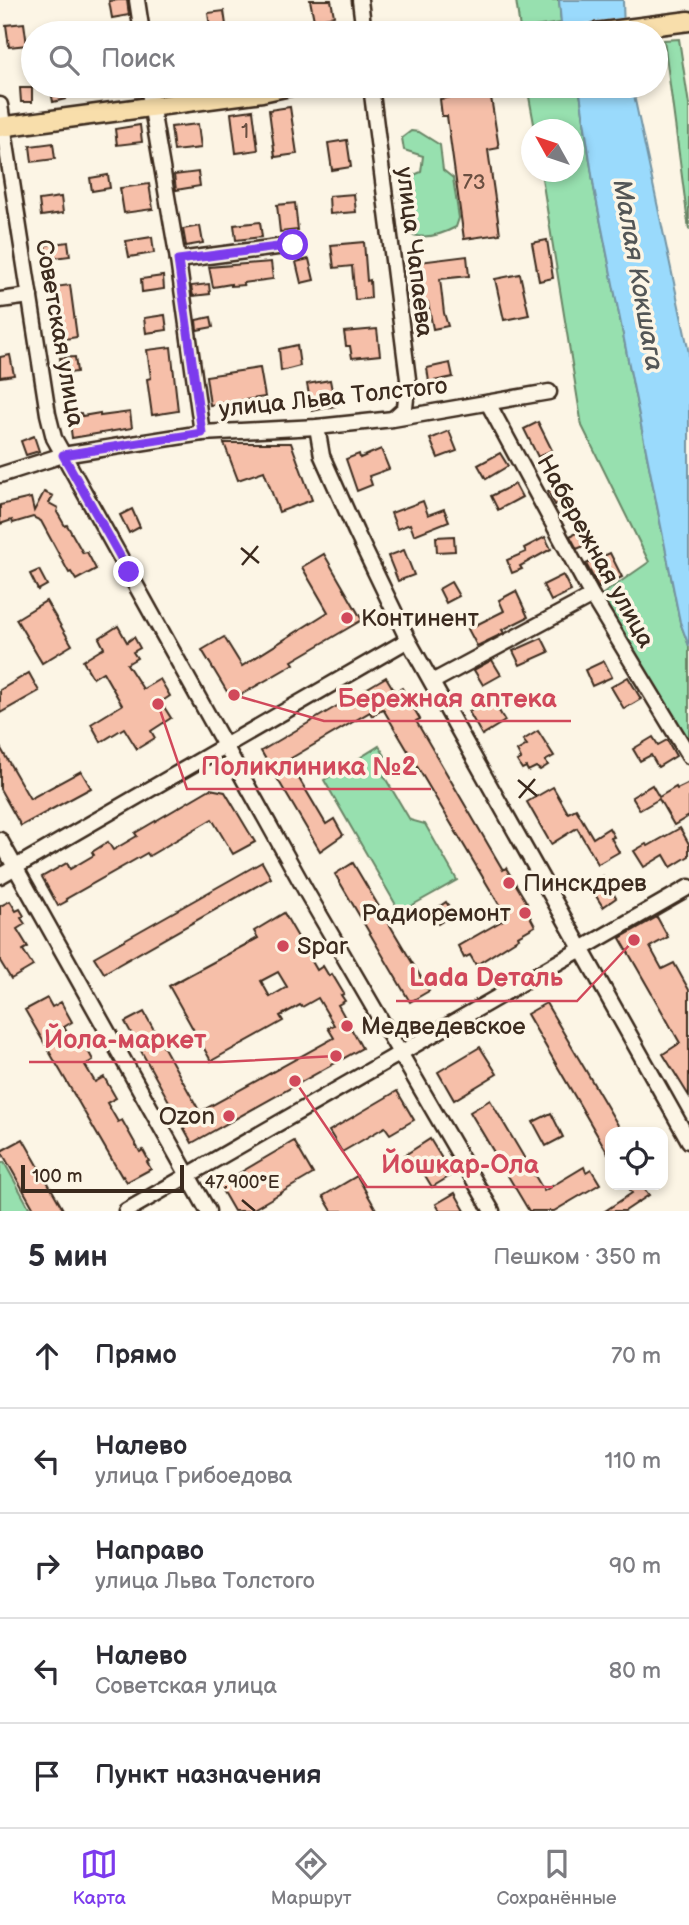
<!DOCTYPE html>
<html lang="ru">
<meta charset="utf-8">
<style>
body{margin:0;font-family:"Balsamiq Sans",sans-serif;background:#f7f7f7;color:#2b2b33}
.controls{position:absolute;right:21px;bottom:21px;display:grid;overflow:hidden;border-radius:14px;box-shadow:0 4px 10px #0003}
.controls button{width:63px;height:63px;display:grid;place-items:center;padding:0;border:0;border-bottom:2px solid #e1e1e2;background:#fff;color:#2b2b33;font:35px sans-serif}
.compass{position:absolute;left:521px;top:119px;width:63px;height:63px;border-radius:50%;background:#fff;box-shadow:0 4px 10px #0003;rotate:310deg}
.scale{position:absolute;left:21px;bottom:18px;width:163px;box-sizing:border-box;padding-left:7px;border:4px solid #3b2a1e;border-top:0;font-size:19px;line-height:24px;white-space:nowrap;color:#3b2a1e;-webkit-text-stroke:5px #fcf5e5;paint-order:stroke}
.stop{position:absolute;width:21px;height:21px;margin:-16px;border:5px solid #7c3aed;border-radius:50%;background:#fff}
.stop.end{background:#7c3aed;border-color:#fff;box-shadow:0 2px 7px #0008}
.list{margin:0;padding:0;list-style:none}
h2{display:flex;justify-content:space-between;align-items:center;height:91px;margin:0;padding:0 28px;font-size:30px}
h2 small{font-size:23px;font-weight:400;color:#7c7c81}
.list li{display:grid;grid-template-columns:46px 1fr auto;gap:21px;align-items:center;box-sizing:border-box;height:105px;padding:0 28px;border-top:2px solid #e1e1e2}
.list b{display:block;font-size:26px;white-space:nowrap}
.list p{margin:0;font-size:23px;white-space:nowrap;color:#7c7c81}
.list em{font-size:23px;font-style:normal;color:#7c7c81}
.icon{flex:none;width:38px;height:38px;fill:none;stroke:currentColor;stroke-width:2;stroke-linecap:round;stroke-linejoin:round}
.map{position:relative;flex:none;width:689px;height:1211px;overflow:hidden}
.search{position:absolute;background:#fff;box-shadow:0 4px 10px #0003;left:21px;right:21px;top:21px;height:77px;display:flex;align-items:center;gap:18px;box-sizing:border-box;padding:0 24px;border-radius:38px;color:#7c7c81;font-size:26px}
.sheet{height:616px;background:#fff}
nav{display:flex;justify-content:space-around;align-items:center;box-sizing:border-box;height:98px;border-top:2px solid #e1e1e2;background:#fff;font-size:19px;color:#7c7c81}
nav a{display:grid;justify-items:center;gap:4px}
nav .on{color:#7c3aed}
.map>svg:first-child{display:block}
</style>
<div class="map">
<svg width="689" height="1211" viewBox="0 0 689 1211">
<rect width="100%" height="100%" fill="#fcf5e5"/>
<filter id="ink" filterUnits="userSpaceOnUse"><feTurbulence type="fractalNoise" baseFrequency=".0143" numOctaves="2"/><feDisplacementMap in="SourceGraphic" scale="14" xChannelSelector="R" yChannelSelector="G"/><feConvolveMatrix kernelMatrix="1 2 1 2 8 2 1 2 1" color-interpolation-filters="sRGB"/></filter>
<g filter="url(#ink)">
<g fill="#97e0af" stroke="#698566" stroke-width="2">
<polygon points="516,0 559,0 561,23 520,29"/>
<polygon points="679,39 689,105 689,230 664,40"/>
<polygon points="527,86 579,86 594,188 680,622 689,646 689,751 597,598 649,562 582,426 541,172 574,172 574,130 535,129"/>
<path d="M411,131L419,132L440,145L443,170L453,178L459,218L456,227C441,235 422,241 406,232L400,192L407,178L421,172L423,156L404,150L402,138Z"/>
<polygon points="379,746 392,767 384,776 410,820 425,824 457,880 400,912 324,780"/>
<polygon points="4,1162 31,1211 0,1211 0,1164"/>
</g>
<g fill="#9adafc" stroke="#7494a3" stroke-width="2">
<polygon points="559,0 623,0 624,33 566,33 561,23"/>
<polygon points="579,86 632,86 689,353 689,646 680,622 594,188"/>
</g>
<polygon fill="#fcf5e5" points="628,17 628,33 562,33 559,26"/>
<g fill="#f6bfa9" stroke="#3b2a1e" stroke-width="2" fill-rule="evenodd">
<polygon points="118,0 127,0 129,15 112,18 109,1"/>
<polygon points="310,0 331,0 334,16 314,20"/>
<polygon points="224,11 226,25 210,27 208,13"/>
<polygon points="24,23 27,45 9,47 6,25"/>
<polygon points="50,86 64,86 66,99 53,102"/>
<polygon points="20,88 32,88 32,102 21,102"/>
<polygon points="490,91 499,148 488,150 500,234 464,239 447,116 442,116 440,99"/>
<polygon points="290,107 297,154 275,157 269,110"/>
<polygon points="253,110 258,150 236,153 231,113"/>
<polygon points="198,124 201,148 174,151 171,127"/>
<polygon points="140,125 142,142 117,145 115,129"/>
<polygon points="347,140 351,167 332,170 328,143"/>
<polygon points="53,143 55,159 32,162 30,146"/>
<polygon points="198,172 200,186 176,190 174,175"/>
<polygon points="108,175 110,188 92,191 90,178"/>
<polygon points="149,184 153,209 124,213 120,188"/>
<polygon points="354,194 356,212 330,214 329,196"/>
<polygon points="61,197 63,213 41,216 39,200"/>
<polygon points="295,203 298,230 280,232 277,205"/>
<polygon points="260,222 262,237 236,240 234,225"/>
<polygon points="200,226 203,243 186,246 183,229"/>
<polygon points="152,237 154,253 129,257 126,241"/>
<polygon points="547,240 553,278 539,281 532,243"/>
<polygon points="68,242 70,256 47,259 45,245"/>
<polygon points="364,242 367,281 370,280 371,298 355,300 352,266 334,268 331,245"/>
<polygon points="467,256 469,276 440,279 444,313 448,326 433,329 428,302 419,303 418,286 422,286 419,262"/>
<polygon points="309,259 314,280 301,283 296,262"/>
<polygon points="271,262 273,279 243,283 244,285 231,286 231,284 213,287 209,267"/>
<polygon points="520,274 529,315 504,320 495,279"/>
<polygon points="163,276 164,289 142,292 141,279"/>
<polygon points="209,284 210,294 193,296 191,286"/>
<polygon points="70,285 77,337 59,340 54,287"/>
<polygon points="165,315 167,330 146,333 144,318"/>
<polygon points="211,317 213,327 197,330 196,320"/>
<polygon points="377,329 380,355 352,358 350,346 346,346 344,332"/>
<polygon points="297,345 300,366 281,371 279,349"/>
<polygon points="171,347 178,411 152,415 147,379 151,378 147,350"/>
<polygon points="10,355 14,375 0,377 0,357"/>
<polygon points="75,357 77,372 62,374 60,358"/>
<polygon points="450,363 453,377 429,382 427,368"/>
<polygon points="260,368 265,397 210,405 206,376"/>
<polygon points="330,380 335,406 312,411 307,384"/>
<polygon points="130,412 132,428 72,438 69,414 81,413 82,416 100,413 100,416"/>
<polygon points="538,422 552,450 538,457 524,429"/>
<polygon points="449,431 457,451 438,458 430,439"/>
<polygon points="34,436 39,451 26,455 21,441"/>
<polygon points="224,443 291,443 312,500 279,512 264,471 238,480"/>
<polygon points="381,449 389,469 369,476 372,485 357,491 346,459 359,454 360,458"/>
<polygon points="500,453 508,466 486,479 478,465"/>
<polygon points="566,483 572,496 555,505 548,491"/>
<polygon points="515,484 522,497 498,510 491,496"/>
<polygon points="44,492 53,496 49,503 58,508 57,512 65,526 67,525 83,553 87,552 96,569 76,580 71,572 69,573 41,521 33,517 13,523 12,520 0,524 0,505 31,498 34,511"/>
<polygon points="423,501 428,515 444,509 449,521 414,535 410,524 397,529 391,513"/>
<polygon points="132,509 140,527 129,533 120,515"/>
<polygon points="588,527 595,541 577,549 570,536"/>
<polygon points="454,536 455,551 437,552 436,537"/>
<polygon points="545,537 551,549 520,566 522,569 512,573 507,560 526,552 524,548"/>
<polygon points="404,550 414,575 398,581 388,556"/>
<polygon points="610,553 622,577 599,588 586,564"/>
<polygon points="324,554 362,620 292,661 294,664 232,700 202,650 224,637 242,666 328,612 302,567"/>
<polygon points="39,570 47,585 38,590 30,574"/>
<polygon points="563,575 571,591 551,601 543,585"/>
<polygon points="451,582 459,596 446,603 439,589"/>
<polygon points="516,591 528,617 502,630 504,633 477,646 468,629 504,611 499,600"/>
<polygon points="46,601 72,645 42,663 16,619"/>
<polygon points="118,626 127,642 134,637 140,648 133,652 137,658 127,664 143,689 160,679 170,696 161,702 171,718 151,731 155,738 137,749 124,728 101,742 91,724 122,705 103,672 93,678 83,661 104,648 99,638"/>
<polygon points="542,638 549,652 520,665 513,651"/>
<polygon points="492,660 501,675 483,685 474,670"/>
<polygon points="604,661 612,677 592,686 585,670"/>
<polygon points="29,673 39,691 0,713 0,690"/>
<polygon points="386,677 395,692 402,688 420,719 416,721 503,870 506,868 527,903 524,905 535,926 518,936 519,938 476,965 470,955 464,958 458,946 507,918 383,709 372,716 370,712 288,760 326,824 334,819 343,835 320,851 261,751"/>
<polygon points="628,677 641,699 624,709 611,687"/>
<polygon points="492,699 505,721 482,735 469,712"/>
<polygon points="538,731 554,756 545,761 548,765 540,770 536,767 528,771 526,767 522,769 517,761 521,759 517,751 527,745 523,740"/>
<polygon points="653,737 658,745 667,740 676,756 658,767 651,755 640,761 633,749"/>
<polygon points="0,747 30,799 81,771 91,788 21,826 0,789"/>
<polygon points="689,783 689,816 674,825 659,799 640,810 632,797 652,785 659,797 676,787 677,789"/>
<polygon points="553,787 568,813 576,809 593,838 609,828 614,837 611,838 619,852 598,864 577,828 551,844 527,802"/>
<polygon points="210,789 225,792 255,842 233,854 212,819 149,856 147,853 66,899 67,901 58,906 42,877 67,863 70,869 94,855 92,852 108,842 113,850 137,836 135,833"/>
<polygon points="680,828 689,844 689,856 671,867 664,855 644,867 634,851 646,844 648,846"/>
<polygon points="262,862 271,878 104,973 94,957"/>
<polygon points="353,863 429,991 410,1002 335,874"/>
<polygon points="603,876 616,898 603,907 589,885"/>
<polygon points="10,901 16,911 20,909 24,916 21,918 25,924 17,929 28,947 23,950 33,966 11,979 0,961 0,906"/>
<polygon points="446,902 454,914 438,924 430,913"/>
<path d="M284,913L317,970L323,966L329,976L332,974L344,994L341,995L345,1001L338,1005L362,1048L192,1143L125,1022L144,1012L200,1112L334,1038L328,1028L334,1025L318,998L302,1007L300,1005L280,1016L283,1021L211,1061L169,986L258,938L254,931ZM278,972L287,987L270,997L261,981Z"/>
<polygon points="657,917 668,937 650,947 662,969 674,963 689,990 689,1096 663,1054 680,1043 620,938"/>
<polygon points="47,998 52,1007 61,1002 72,1022 64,1027 74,1045 82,1040 93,1060 85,1065 95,1082 104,1077 116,1098 107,1103 118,1122 122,1120 140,1152 143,1150 149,1161 147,1162 151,1169 127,1182 123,1176 122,1177 25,1010"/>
<polygon points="546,1003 622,1132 610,1132 610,1157 527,1014"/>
<polygon points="480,1047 497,1074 454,1100 438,1072"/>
<polygon points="397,1091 414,1120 390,1134 385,1127 342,1152 329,1131"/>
<polygon points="490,1100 544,1191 584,1167 586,1172 591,1169 600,1184 554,1211 529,1211 470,1112"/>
<polygon points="551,1113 563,1137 546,1146 533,1122"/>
<polygon points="23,1139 64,1211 35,1211 1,1151"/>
<polygon points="430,1139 452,1175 432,1187 418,1164 412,1168 405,1155"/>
<polygon points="294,1141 313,1174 250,1211 234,1211 219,1185"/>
<polygon points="357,1176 377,1211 332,1211 323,1196"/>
<polygon points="627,1185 641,1185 649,1195 625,1211 605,1211 632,1193"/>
<polygon points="455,1193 465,1211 440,1211 436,1204"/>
</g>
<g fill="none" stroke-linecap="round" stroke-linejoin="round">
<g stroke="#3b2a1e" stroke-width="19">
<g id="minor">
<polyline points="137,0 142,33"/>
<polyline points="360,0 364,33"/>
<polyline points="148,86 178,260 202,433"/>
<polyline points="371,86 408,379 405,408 394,418"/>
<polyline points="0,105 48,414 54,438 307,893 492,1211"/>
<polyline points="178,260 293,245"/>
<polyline points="0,300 30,296"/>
<polyline points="488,403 592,596 689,756"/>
<polyline points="317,427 322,456 356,532 408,640 689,1141"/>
<polyline points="0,475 63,455 202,433 317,427 393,419 549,392"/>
<polyline points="432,682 592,596"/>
<polyline points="0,840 208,1211"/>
<polyline points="0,876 408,640"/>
<polyline points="126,1211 689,887"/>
</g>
</g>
<g stroke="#3b2a1e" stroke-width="23">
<g id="major">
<polyline points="595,33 689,21"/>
<polyline points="0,127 262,92 290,86"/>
</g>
</g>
<use href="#minor" stroke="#fcf5e5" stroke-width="14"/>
<use href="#major" stroke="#f8deab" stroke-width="18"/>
</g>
</g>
<g fill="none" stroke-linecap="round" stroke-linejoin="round" filter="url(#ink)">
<polyline stroke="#7c3aed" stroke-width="9" points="129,572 63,455 202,433 178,260 293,245"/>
</g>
<path fill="none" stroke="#3b2a1e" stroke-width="2.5" d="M241,548L259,563M242,565L258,546M518,780L537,796M519,798L535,779M242,1200L255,1211"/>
<g fill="#d1495b" stroke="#fcf5e5" stroke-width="2.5">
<circle cx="347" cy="618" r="7"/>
<circle cx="509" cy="883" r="7"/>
<circle cx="525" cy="913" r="7"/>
<circle cx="283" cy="946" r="7"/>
<circle cx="347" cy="1026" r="7"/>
<circle cx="229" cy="1116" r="7"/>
</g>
<g text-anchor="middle" stroke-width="7" stroke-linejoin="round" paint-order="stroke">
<g font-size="21" fill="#6a4f41">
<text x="245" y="138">1</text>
<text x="474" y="189">73</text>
</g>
<g font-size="24" fill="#3b2a1e" stroke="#fcf5e5">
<text transform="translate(415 252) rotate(83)" y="8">улица Чапаева</text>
<text transform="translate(60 333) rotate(80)" y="8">Советская улица</text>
<text transform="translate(333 397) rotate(-6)" y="8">улица Льва Толстого</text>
<text transform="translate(596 551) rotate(61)" y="8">Набережная улица</text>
</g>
<g font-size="24" fill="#3b2a1e" stroke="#fcf5e5" text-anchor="start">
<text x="361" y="626">Континент</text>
<text x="523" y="891">Пинскдрев</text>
<text x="511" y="921" text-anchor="end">Радиоремонт</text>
<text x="297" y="954">Spar</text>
<text x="361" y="1034">Медведевское</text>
<text x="215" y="1124" text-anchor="end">Ozon</text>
</g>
<g font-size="26" font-style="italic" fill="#535656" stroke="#fcf5e5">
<text transform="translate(639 275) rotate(80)" y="9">Малая Кокшага</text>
</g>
</g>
<g font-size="18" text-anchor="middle" fill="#3b2a1e" stroke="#fcf5e5" stroke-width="7" stroke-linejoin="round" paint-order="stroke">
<text x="242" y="1188">47.900°E</text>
</g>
<path fill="none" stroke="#d1495b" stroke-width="2.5" d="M234 695L324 721H571M158 704L187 789H431M634 940L577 1001H396M336 1056L220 1062H29M295 1081L367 1187H553"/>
<g fill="#d1495b" stroke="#fcf5e5" stroke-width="2.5">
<circle cx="234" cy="695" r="7"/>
<circle cx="158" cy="704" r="7"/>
<circle cx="634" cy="940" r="7"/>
<circle cx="336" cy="1056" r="7"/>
<circle cx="295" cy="1081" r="7"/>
</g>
<g font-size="26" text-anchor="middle" font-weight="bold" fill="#d1495b" stroke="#fcf5e5" stroke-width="7" stroke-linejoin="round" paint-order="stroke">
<text x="447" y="707">Бережная аптека</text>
<text x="309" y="775">Поликлиника №2</text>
<text x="486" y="986">Lada Dеталь</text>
<text x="125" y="1048">Йола-маркет</text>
<text x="460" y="1173">Йошкар-Ола</text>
</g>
</svg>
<div class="controls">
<button><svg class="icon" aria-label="locate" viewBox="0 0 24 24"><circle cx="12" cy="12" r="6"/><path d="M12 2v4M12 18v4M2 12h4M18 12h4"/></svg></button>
</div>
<svg class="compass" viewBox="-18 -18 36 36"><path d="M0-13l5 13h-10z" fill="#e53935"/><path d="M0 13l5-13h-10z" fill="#7c7c81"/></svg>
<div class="scale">100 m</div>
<div class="stop" style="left:293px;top:245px"></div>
<div class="stop end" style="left:129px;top:572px"></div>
<div class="search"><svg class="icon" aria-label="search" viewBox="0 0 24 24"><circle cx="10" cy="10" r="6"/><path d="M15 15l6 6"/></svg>Поиск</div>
</div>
<section class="sheet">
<h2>5 мин<small>Пешком · 350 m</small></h2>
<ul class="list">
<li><svg class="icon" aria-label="ahead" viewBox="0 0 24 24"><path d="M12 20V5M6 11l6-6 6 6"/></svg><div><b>Прямо</b></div><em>70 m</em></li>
<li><svg class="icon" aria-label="left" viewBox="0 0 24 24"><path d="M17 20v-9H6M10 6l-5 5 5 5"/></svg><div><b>Налево</b><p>улица Грибоедова</p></div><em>110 m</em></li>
<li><svg class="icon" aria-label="right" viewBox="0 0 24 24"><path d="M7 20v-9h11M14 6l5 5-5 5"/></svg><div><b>Направо</b><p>улица Льва Толстого</p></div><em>90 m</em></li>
<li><svg class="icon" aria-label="left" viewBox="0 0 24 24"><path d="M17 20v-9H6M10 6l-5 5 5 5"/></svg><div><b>Налево</b><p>Советская улица</p></div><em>80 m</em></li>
<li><svg class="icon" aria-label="arrive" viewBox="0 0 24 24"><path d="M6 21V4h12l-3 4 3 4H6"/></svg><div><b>Пункт назначения</b></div></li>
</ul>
</section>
<nav>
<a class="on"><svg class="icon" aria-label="map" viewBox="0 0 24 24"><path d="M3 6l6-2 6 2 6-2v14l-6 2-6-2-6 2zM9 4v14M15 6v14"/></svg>Карта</a>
<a><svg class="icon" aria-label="directions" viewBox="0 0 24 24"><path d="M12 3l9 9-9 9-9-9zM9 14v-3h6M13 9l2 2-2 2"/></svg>Маршрут</a>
<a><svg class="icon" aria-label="saved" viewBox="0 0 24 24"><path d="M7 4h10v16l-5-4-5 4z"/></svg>Сохранённые</a>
</nav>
